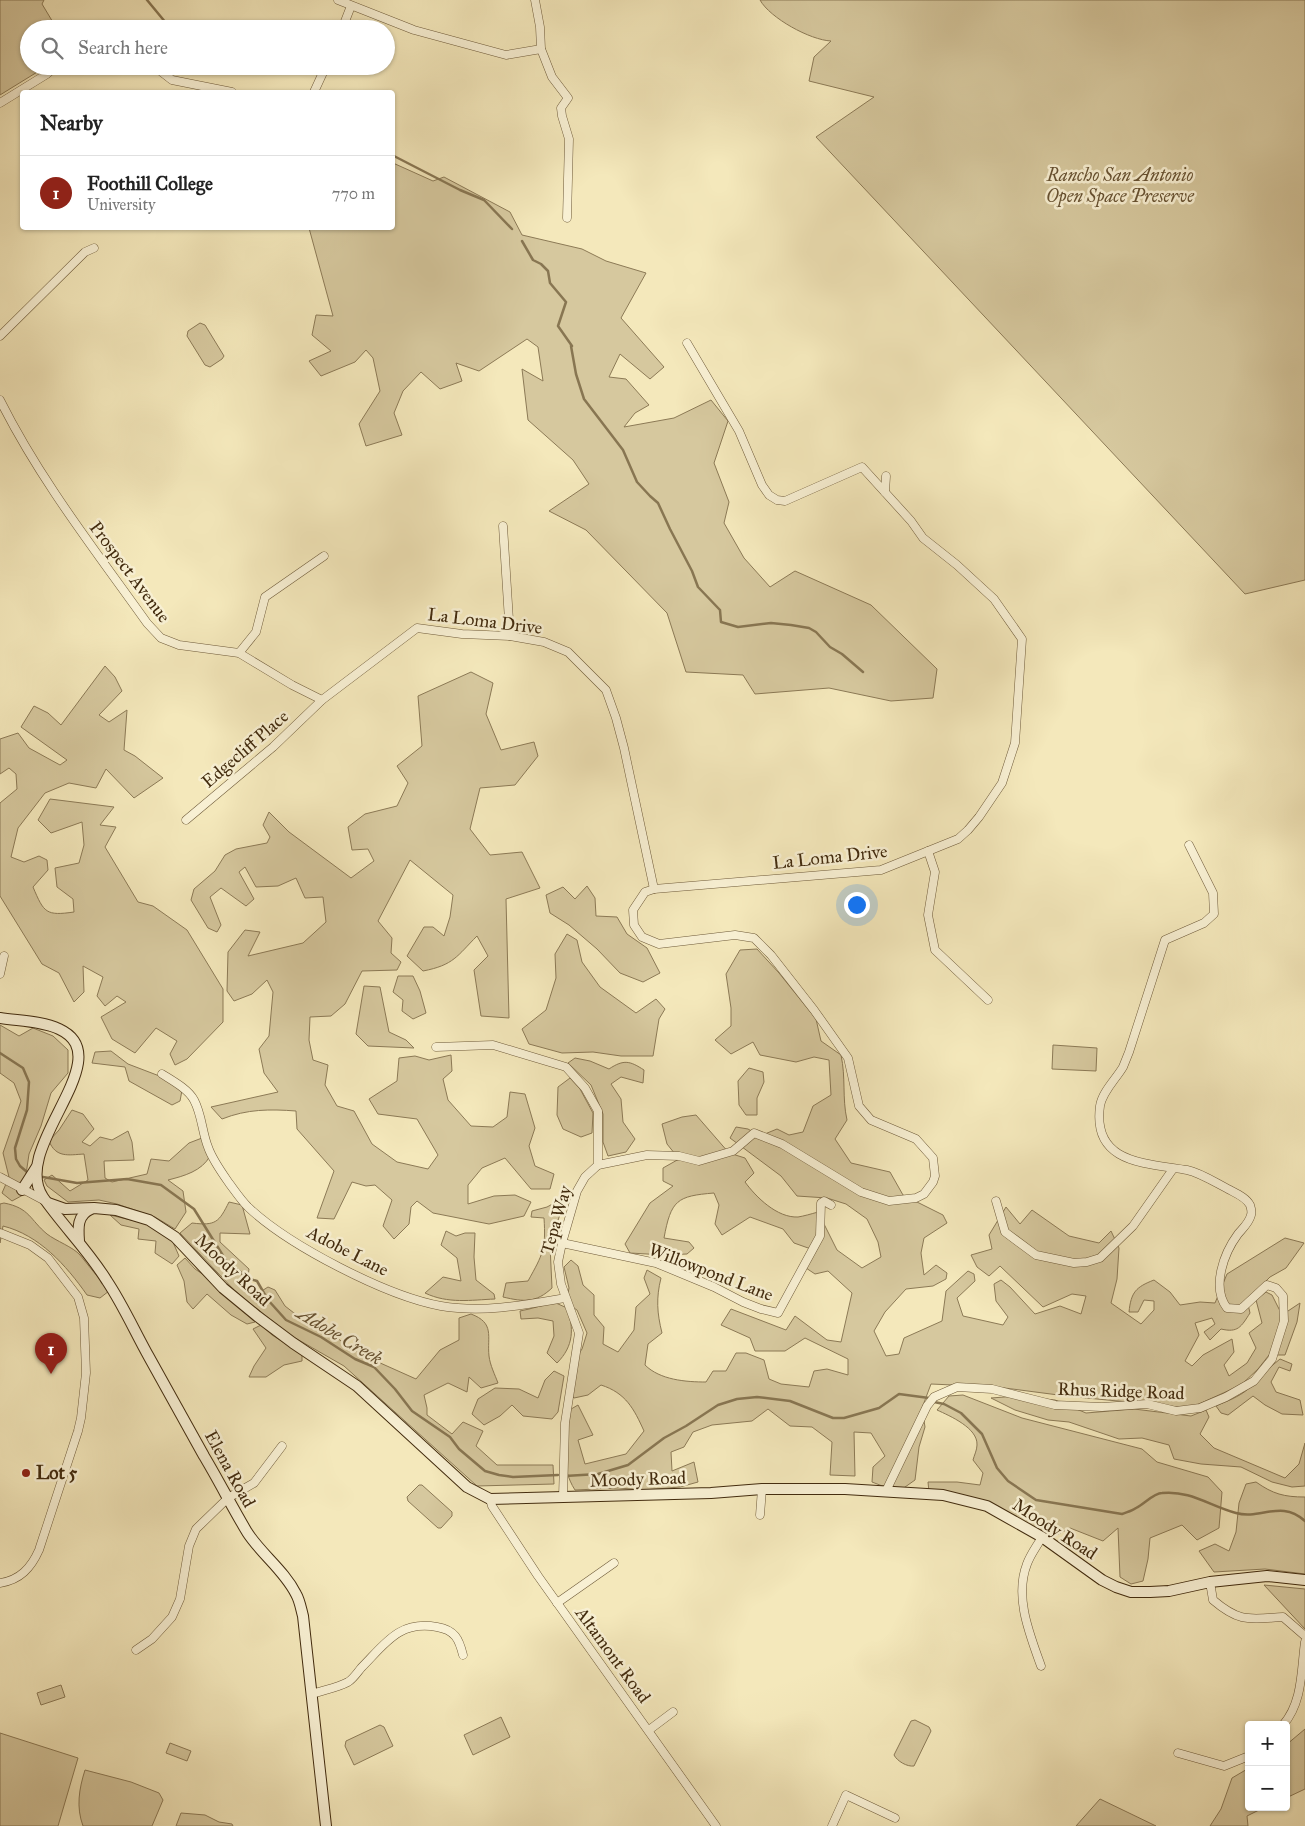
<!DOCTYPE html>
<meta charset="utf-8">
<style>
body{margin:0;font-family:"IM FELL Great Primer",serif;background:#f2f2f2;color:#222}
.controls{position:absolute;right:15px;bottom:15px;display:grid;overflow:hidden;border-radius:5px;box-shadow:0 1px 4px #0004}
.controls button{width:45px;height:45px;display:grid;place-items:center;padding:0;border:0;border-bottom:1px solid #e0e0e0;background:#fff;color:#222;font:25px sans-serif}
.you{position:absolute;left:856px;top:904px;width:18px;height:18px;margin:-12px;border:4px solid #fff;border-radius:50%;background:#1a73e8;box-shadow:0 0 0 8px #1a73e833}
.badge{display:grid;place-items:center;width:32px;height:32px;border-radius:50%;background:#8f2418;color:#fff;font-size:16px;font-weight:700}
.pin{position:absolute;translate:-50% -41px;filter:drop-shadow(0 1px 2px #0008)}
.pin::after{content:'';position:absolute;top:26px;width:18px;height:15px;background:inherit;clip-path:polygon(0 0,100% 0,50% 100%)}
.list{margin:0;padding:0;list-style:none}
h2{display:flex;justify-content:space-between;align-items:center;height:65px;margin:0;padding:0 20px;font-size:21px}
h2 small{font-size:16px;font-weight:400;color:#767676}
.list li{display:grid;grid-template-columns:32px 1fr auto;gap:15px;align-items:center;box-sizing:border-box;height:75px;padding:0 20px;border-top:1px solid #e0e0e0}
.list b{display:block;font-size:19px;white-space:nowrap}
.list p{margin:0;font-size:16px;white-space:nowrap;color:#767676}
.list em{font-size:16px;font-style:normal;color:#767676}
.icon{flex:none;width:28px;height:28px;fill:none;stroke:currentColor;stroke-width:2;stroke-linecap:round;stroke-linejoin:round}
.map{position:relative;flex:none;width:1305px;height:1826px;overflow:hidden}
.search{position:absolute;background:#fff;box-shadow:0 1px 4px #0004;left:20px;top:20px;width:375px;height:55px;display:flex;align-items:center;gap:12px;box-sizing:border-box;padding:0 18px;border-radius:28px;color:#767676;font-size:19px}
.panel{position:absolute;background:#fff;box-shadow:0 1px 4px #0004;left:20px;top:90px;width:375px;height:140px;border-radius:5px}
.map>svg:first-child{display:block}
</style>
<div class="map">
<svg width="1305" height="1826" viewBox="0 0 1305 1826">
<rect width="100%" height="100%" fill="#f4e8bb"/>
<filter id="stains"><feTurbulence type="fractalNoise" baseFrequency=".004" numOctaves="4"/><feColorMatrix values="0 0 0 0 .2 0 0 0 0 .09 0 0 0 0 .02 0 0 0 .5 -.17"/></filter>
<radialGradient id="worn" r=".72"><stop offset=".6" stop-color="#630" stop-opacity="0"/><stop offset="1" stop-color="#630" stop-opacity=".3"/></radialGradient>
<g fill="#d6c89e" stroke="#8c7a56">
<polygon points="0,0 44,0 42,4 57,29 29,29 29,66 47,66 0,95"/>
<path d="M760,0H1305V580L1245,594L816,137L874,97L809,81L814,57L831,41C810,40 770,18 760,0Z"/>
<polygon points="393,163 433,181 444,177 510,212 522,235 582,249 606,261 646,273 621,318 664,367 650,379 620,354 609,377 626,379 649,405 635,413 624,427 674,418 711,400 728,421 714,463 729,502 724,523 744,558 770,587 795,571 871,605 937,669 933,698 891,701 829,688 755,694 743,675 686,672 667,613 586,530 549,511 589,484 573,460 528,420 522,369 543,381 538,347 527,339 479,371 456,363 462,381 440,389 421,372 403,391 394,413 402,435 366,446 359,424 380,391 373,358 366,350 355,362 321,376 309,361 331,351 312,335 316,315 333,316 309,228 392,228"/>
<polygon points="200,323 205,325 224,356 222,359 210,367 205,365 187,336 188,331"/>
<path d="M105,666L115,677L122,691L99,715L109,722L127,710L124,750L135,756L163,778L134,798L106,769L96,788L69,783L45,793L18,828L11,857L24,862L39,856L47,860L48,870L33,887C44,913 46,916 74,912L73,899L57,887L55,868L79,863L84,845L82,822L51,833L38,820L50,799L114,807L100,825L116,827L105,847L138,902L153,906L187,930L223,989V1022L187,1059L175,1065L170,1054L177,1041L156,1028L135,1053L112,1039L101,1017L126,1002L117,996L105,1006L97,996L103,977L83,966L84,992L74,1002L59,973L42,964L0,896V803L17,789L16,774L9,768L0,774V739L18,733L29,748L60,765L67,760L21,727L34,706L48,713L61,725Z"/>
<path d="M471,672L493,683L486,714L501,750L534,742L538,756L515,785L480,788L470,829L490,855L522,852L540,888L506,899L509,1018L481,1016L474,970L488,956L477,936C457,956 454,965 423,971L407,956L424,927H433L444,936L450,917L453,895L410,860L378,921L392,938L391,953L401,962L397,970L362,971L345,1004L331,1016L310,1017L309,1040L313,1060L328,1065L325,1085L337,1106L354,1111L372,1144L397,1162L428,1169L438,1155L417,1119L378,1114L369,1099L397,1081L399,1058L415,1056L429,1060L451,1055L452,1071L443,1079L448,1100L471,1126L493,1127L507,1117L510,1092L525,1094L535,1128L529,1146L535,1166L554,1174L550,1189H531L505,1158L482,1168L468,1185V1204L494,1196L515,1195L531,1202L524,1216L489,1224L433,1213L417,1201L411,1207L409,1224L394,1239L383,1226L392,1200L375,1185L366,1186L352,1182L334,1219L317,1218L334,1171L297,1129L296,1111C270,1109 247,1109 222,1119L211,1107L278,1092L264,1073L259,1049L269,1036L273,992L267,980L252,994L234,1001L227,991L228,952L245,930L260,932L248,956L303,943L326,922L323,897L305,898L296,878L278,886L256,887L245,867L239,872L254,899L246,906L221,888L210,897L221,925L217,932L208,928L191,900L194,889L215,871L225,855L236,849L267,843L270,837L263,825L269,812L289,832L351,878L374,861L368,849L352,850L348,827L365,814L397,806L408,783L397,766L422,746L418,696Z"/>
<polygon points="587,886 595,898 596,916 617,917 627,934 647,948 660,973 643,982 620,973 597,949 569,925 550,913 546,895 563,887 575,899"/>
<polygon points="567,934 577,940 582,962 600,987 636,1013 656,999 665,1009 659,1019 653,1056 621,1056 593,1052 562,1053 529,1044 522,1029 546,1010 556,978 555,954"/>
<path d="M757,949L779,973L816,1019L821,1041L841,1055C846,1078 842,1098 847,1120L835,1139L851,1163L890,1172L903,1195L943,1215L947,1223L924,1238L921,1253L924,1275L936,1265L947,1273L946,1279L933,1286L906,1289L885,1312L874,1331L886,1356L899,1354L904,1338L942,1321L946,1291L968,1271L974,1274L975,1281L957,1298L963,1316L1003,1325L1008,1317L996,1301L994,1284L1001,1280L1010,1287L1035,1314L1060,1306L1081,1314L1086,1296L1072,1294L1043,1307L1000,1266L989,1276L977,1267L971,1255L992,1249L989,1235L1006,1207L1020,1224L1032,1210L1069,1236L1099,1243L1111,1231L1119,1248L1117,1279L1111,1303L1141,1324L1154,1310V1301L1144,1300L1138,1312H1129C1131,1292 1136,1287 1154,1280L1170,1292L1180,1305L1200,1302L1215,1303L1227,1274L1285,1238L1304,1243L1286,1268L1270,1277L1247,1300L1250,1313C1241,1327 1238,1333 1221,1329L1210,1340L1204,1332L1215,1324L1212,1318L1195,1323L1199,1335L1185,1361L1192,1366L1203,1355L1232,1339L1234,1352L1224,1365L1229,1376L1247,1363L1256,1348L1249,1333L1262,1323L1256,1300L1266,1292L1272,1295L1282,1315L1300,1303L1297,1322L1285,1355H1269L1258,1369L1241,1385L1190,1408L1066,1396L997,1387L931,1384L922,1408L925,1427L919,1447L915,1480L898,1492L872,1482L873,1467L885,1456L871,1433L854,1432L855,1476L830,1475L832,1442L812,1427L790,1426L768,1409L752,1421L712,1425L693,1432L684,1447L671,1452L672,1471L694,1462L698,1482L680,1487L644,1490L619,1488L575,1490C560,1467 564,1438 566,1412L578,1405L593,1435L578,1440L585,1464L626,1454L644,1431C634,1409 626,1393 601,1385L588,1395L574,1398L569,1392L574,1361L582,1349L587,1333L577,1310L566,1303L569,1288L564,1267L571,1260L578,1266L583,1285L594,1295V1315L604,1327L603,1344L618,1352L634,1330L636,1307L650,1294L644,1278L647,1270L661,1278C656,1298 657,1313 662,1333L648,1344L645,1365C660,1380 686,1382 706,1382L713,1371H726L736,1353H746L764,1360L769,1379L781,1384L809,1387L814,1371L827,1369L848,1375V1359L805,1338L785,1351H755L750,1338L721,1325L731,1309L786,1330L795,1316L827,1340L841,1342L852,1293L828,1271L815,1274L806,1268L811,1249L794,1243L783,1229L750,1217L722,1235L715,1224L719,1205L714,1193C677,1196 671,1200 664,1238L689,1242L694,1248L687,1254L664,1255L630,1253L625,1244L650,1203L673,1186L663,1181V1168L679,1159L667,1144L662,1124L682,1117L696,1115L729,1153L745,1158L754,1173L745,1182C756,1197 777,1218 798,1217C804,1216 811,1214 818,1212L837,1250L862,1268L881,1257L878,1242L867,1219L846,1204L827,1198L797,1196L781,1176L730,1138L736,1127L748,1129L760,1136L777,1129L789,1135L803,1132L813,1106L831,1095L829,1060L814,1057L796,1062L760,1055L753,1042L731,1054L715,1040L731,1026V1008L726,974L740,950Z"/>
<polygon points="398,976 413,976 420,991 426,1013 413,1019 402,1011 403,1000 393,992"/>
<polygon points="364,986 380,987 389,1032 406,1040 414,1048 368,1046 356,1034"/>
<polygon points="0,1025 19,1036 33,1028 53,1036 68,1050 68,1073 51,1093 41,1126 29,1154 23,1195 12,1201 2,1193 9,1177 3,1153 21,1101 14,1083 0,1073"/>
<polygon points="1053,1045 1097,1048 1096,1071 1052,1069"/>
<polygon points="111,1051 128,1064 183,1085 180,1101 172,1105 129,1081 125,1067 92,1063 95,1052"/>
<path d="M575,1058L590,1061L609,1069C624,1059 630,1061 644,1070L643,1083L621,1077L611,1084L621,1099L623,1122L635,1139L626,1152L608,1156L603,1142V1114L591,1085L568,1063Z"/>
<polygon points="749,1068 763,1072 764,1082 757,1098 757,1115 746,1115 739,1105 738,1081"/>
<polygon points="570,1078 580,1089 593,1113 592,1133 581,1137 563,1129 557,1115 558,1087"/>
<path d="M72,1110L83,1114L94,1129L82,1142L90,1146L100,1137L112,1140L128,1131L132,1142L134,1160L104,1161L105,1178L112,1182L147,1174L151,1159L169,1161L189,1143L202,1138L210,1156C202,1171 184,1176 168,1180L183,1191L186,1212L175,1229L155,1217L117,1204L99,1200L68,1202L47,1186L44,1180L52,1175L70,1191L88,1180L84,1154C68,1155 56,1158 49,1141L59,1130Z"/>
<path d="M558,1201L563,1205L550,1245L552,1288C536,1303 524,1302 503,1297L506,1283L528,1281C543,1254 546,1249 544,1218L531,1217L532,1211L547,1207Z"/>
<path d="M229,1202L242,1205L250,1234L220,1233V1242L249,1269L247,1286L257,1294L268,1287L275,1290L285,1306L294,1313L322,1324L334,1336L356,1351L378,1362L416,1379L440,1350L459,1340V1318L471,1314C495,1323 487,1336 489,1356C490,1365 495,1375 498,1383L481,1388L469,1377L467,1392L448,1383L424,1395L427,1408V1415L452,1434L463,1422L483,1431L476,1446L497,1465H553L554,1484L477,1486L344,1366L290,1335L236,1292L180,1233L192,1223C216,1226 219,1222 229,1202Z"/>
<path d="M4,1203C30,1208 30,1220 47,1234C56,1241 73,1247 80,1255C90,1267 99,1279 109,1291L100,1298L87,1295C66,1265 39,1235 3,1226L0,1243V1204Z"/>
<polygon points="110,1215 152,1225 172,1240 179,1256 172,1264 155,1253 156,1241 138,1239 139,1229 121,1225"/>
<path d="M446,1231L456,1236L465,1233H475L474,1257L476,1280L494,1294L495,1299C471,1300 448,1304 425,1293L443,1277L461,1281L457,1258L441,1245Z"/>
<polygon points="185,1258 195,1269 207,1277 255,1322 247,1324 231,1315 207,1294 193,1309 187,1302 184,1281 177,1265"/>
<path d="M556,1303L567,1308C574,1328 574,1346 557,1363L547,1353L554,1336L553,1321L538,1318L521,1319L520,1311C532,1309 544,1304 556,1303Z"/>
<polygon points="261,1325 272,1335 302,1354 302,1361 284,1365 266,1377 249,1377 254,1366 266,1348 253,1329"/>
<path d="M1280,1359L1292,1364L1290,1371L1279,1367L1271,1382L1276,1392L1300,1400L1303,1415L1282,1414L1265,1405L1253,1396L1228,1415L1221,1413L1216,1406C1227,1401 1239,1397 1248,1389C1259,1379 1268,1368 1280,1359Z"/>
<polygon points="554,1371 564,1376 558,1412 552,1419 523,1416 512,1405 500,1416 484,1425 472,1414 478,1399 495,1388 519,1389 538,1398 545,1380"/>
<path d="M963,1395L1022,1418L1142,1449L1157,1462L1208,1477L1222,1492L1219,1528L1197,1540L1182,1525L1150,1538L1148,1559L1143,1581L1131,1584L1120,1577L1118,1528L1103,1541L1070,1528L1049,1539L991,1503L929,1492L928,1482H957L980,1485L983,1473L973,1460C974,1456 977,1450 977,1445C978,1428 950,1416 937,1410L949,1396Z"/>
<polygon points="1018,1396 1055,1400 1086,1413 1134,1409 1191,1416 1206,1410 1209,1417 1200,1434 1214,1448 1285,1478 1299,1464 1305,1443 1305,1486 1292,1487 1272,1482 1241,1467 1201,1464 1174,1459 1169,1445 1142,1438 1119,1439 1069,1422 1048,1420 1015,1410 991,1398"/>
<path d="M1256,1482C1273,1494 1284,1497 1305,1497V1574L1265,1569L1214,1572L1199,1551L1215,1544L1229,1551L1236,1532L1239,1503L1246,1484Z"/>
<polygon points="419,1485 422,1485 452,1512 452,1516 441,1528 438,1528 408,1501 407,1497"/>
<polygon points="1264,1585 1305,1589 1305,1629"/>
<polygon points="61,1685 65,1697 41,1705 37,1693"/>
<polygon points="501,1717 510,1737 473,1755 464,1735"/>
<path d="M915,1720L929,1727L931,1731L914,1766C907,1767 897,1761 894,1755L911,1721Z"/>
<polygon points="380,1725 384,1727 393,1746 354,1765 345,1746 346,1741"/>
<polygon points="1305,1729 1305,1789 1286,1798 1286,1745"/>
<polygon points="0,1733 78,1758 58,1826 0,1826"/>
<polygon points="170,1743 191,1751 187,1761 166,1753"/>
<polygon points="1249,1768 1249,1807 1265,1807 1247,1816 1248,1826 1210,1826 1221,1809 1232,1778"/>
<path d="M85,1770L131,1782L159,1793L163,1800L152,1826H83C76,1807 79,1789 85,1770Z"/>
<polygon points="1100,1799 1156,1826 1076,1826"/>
<polygon points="181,1813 205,1815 219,1822 232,1824 233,1826 176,1826"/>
</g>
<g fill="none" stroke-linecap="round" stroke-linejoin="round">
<g stroke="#887652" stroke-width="2.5">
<polyline points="147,0 171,29"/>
<polyline points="392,155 460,190 484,200 512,229"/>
<polyline points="522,241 533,260 541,264 548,271 550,283 566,302 558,326 572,346"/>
<polyline points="571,346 576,374 584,399 623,450 637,482 650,496 658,503 670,529 692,571 698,587 720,610 721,622 738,627 771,623 791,625 809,628 816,632 830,647 842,654 863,672"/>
<polyline points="0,1053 23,1068 29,1082 27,1110 15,1148 16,1159 20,1166 27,1172"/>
<polyline points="43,1177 77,1183 127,1179 161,1185 194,1209 227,1262 242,1273 243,1277 257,1281 268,1300 286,1320 321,1337 355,1359 374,1367 395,1389 412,1411 450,1437 459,1449 485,1471 499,1475 513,1477 558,1475"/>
<path d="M934,1402L944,1404L961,1413L982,1434L997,1468L1008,1481L1036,1500L1122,1514C1127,1512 1132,1511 1136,1508C1144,1504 1154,1493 1162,1493C1190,1490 1210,1506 1236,1513C1261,1520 1281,1499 1305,1521"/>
<polyline points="565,1476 598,1474 628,1465 664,1438 686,1426 718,1405 737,1399 757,1397 790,1401 833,1418 844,1418 879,1408 899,1394 929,1398"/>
</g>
<g stroke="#6e5a39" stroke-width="9">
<g id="street">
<polyline points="338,0 414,30 506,55 541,49"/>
<polyline points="535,0 540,27 541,49 552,77 568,98 561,108 562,116 569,139 567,218"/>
<polyline points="342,29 351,6"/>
<polyline points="154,66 172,80 232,92"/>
<polyline points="314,92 326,66"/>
<polyline points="0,103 47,74 56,66"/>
<polyline points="0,336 85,252 94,248"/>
<path d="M0,400C40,480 95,550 147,623L161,638L179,645L239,653L292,685L322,700"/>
<polyline points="885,492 886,476"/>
<polyline points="503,526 510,636"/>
<polyline points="239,653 256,632 265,597 324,556"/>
<polyline points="186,820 273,747 322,700 417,628 462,634 510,636 544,642 568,652 606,690 616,718 624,748 654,889"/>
<polyline points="928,851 935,872 928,915 935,950 988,1000"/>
<polyline points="0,974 4,956"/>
<polyline points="436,1047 493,1045 566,1067 585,1088 598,1111 598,1165 585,1177 577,1191 562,1243 558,1262 561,1284 579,1333 565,1423 563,1497"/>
<path d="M162,1074C173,1081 188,1089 194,1100C202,1115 202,1132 208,1147C212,1159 222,1173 229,1183C235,1191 241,1200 248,1207C288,1245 386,1296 441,1306C483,1313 525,1305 565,1298"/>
<polyline points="598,1165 647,1155 679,1156 699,1161 733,1151 754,1133 782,1144 861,1192 889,1201 916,1198 924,1194 933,1182 935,1176 933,1158 916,1139 871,1120 859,1106 848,1058 814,1010 771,955 754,938 735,935 659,944 642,937 634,925 633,910 645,892 654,889 881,870 958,839 968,830 979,817 1002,783 1015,743 1022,639 994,599 957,565 923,538 911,521 862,467 785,501 777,500 769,495 762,485 739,431 687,343"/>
<polyline points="0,1177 47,1202"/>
<polyline points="996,1201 1005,1232 1036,1255 1074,1263 1087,1262 1100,1258 1133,1226 1173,1169"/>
<path d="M0,1233L30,1245L48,1258L78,1297L84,1318L86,1373L81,1418L78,1431L39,1550C31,1568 20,1580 0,1583"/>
<polyline points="562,1243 656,1263 714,1287 743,1302 761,1309 778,1313 820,1236 821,1203 824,1201 831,1205"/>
<path d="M886,1491L927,1406L934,1397L957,1387L992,1389L1055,1405L1102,1407L1147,1404L1176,1411L1200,1408L1226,1397L1254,1381L1272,1359L1284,1321L1283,1296L1276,1288L1267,1285L1241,1309L1227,1308C1211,1287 1224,1253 1238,1234C1243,1228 1249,1223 1251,1215C1252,1212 1251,1208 1250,1205C1246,1197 1235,1193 1228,1189C1216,1183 1201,1173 1187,1170C1146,1163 1092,1164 1100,1106C1102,1092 1116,1079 1123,1067C1125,1062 1127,1057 1129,1052L1165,940L1204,923L1214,914L1213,893L1189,845"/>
<polyline points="490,1499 492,1506 538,1576 716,1826"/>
<polyline points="760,1515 762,1489"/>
<path d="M1210,1582L1213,1600C1240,1623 1249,1619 1283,1617L1305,1636"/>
<polyline points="557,1603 614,1563"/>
<polyline points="136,1650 152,1639 172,1617 180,1599 189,1546 196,1529 228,1498 254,1483 282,1446"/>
<path d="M1041,1666C1030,1635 1014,1597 1027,1564C1030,1555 1037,1546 1042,1537"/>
<path d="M312,1694C323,1690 337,1688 348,1682C353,1679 357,1673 361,1668C385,1644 399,1620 437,1627C455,1630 459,1639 463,1655"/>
<path d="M1283,1725C1303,1702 1301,1670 1305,1642"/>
<polyline points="649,1730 673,1712"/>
<polyline points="1178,1753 1224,1766 1249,1756"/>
<polyline points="832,1826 846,1795 895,1818"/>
</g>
</g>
<g stroke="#422b0e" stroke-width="12">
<g id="secondary">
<path d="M0,1018C19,1021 42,1021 59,1029C122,1058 9,1147 43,1197C63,1226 88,1250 107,1281C123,1305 135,1332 149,1357C167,1390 186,1423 204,1456C219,1481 232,1507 247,1532C261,1554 284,1570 296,1594C300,1601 301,1609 303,1616L326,1826"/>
<polyline points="22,1190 36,1168"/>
<polyline points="48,1203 65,1209 94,1208 116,1210 149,1220 175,1237 223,1288 257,1316 293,1343 357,1386 467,1487 490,1499 711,1493 762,1489 845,1489 943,1495 987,1506 1042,1537 1102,1580 1116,1587 1131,1592 1150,1592 1169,1591 1210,1582 1267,1576 1305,1580"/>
<path d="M79,1241C78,1228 77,1215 91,1209"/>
</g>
</g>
<use href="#street" stroke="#f8f0d3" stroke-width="8"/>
<use href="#secondary" stroke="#f8f0d3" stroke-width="10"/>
</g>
<circle fill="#8f2418" stroke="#f8f0d3" stroke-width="2" cx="26" cy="1473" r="5"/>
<g text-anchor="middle" stroke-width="5" stroke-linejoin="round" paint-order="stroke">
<g font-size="18" font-style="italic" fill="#675232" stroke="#f8f0d3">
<text x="1120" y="181">Rancho San Antonio<tspan x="1120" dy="21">Open Space Preserve</tspan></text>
</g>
<g font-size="18" fill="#422b0e" stroke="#f8f0d3">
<text transform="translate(130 572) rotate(53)" y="6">Prospect Avenue</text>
<text transform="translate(485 621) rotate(7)" y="6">La Loma Drive</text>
<text transform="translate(245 749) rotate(-41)" y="6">Edgecliff Place</text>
<text transform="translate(830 857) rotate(-6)" y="6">La Loma Drive</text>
<text transform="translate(556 1220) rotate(-74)" y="6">Tepa Way</text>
<text transform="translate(348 1251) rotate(27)" y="6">Adobe Lane</text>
<text transform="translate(233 1270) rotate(43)" y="6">Moody Road</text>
<text transform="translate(711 1272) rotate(21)" y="6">Willowpond Lane</text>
<text transform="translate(1121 1391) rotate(2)" y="6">Rhus Ridge Road</text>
<text transform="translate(230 1469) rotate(61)" y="6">Elena Road</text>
<text transform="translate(638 1479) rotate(-2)" y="6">Moody Road</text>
<text transform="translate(1055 1529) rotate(33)" y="6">Moody Road</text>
<text transform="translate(613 1655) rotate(54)" y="6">Altamont Road</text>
</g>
<g font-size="18" font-weight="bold" fill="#422b0e" stroke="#f8f0d3" text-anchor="start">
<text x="36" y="1479">Lot 5</text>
</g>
<g font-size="19" font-style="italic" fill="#655030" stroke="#f8f0d3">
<text transform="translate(340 1335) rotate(31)" y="7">Adobe Creek</text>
</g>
</g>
<rect width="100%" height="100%" filter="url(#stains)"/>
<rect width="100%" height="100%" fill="url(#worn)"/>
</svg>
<div class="controls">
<button>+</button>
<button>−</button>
</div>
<div class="you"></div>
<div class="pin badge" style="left:51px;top:1374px">1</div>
<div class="search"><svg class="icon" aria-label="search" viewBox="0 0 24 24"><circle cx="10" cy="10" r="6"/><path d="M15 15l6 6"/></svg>Search here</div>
<section class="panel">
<h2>Nearby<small></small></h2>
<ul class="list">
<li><span class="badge">1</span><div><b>Foothill College</b><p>University</p></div><em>770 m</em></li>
</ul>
</section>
</div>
